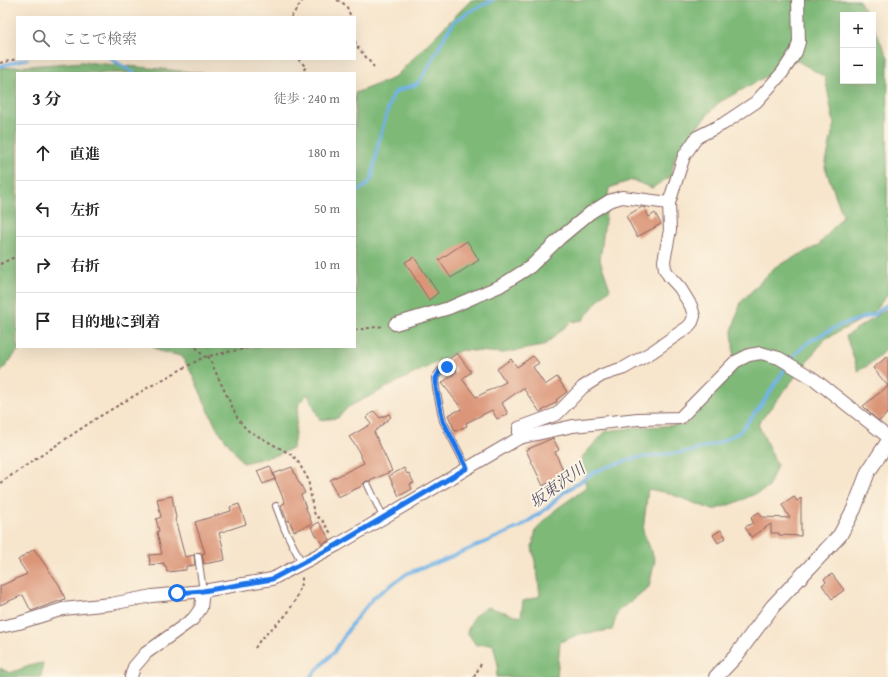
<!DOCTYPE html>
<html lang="ja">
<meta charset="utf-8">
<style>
body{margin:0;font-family:"Gentium Book Plus","Noto Serif JP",serif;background:#f2f2f2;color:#222}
.controls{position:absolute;right:12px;top:12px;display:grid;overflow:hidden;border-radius:0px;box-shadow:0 4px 16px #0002}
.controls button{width:36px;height:36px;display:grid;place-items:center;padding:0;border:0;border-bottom:1px solid #e0e0e0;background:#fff;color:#222;font:20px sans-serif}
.stop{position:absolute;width:12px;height:12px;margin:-9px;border:3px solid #1a73e8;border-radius:50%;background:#fff}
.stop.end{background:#1a73e8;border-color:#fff;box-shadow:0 1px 4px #0008}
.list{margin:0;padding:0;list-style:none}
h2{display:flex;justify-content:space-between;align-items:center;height:52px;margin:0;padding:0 16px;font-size:17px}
h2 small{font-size:13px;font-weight:400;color:#767676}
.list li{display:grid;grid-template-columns:26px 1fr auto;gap:12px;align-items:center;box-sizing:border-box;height:56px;padding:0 16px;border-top:1px solid #e0e0e0}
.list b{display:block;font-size:15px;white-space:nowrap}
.list em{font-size:13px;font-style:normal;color:#767676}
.icon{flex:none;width:22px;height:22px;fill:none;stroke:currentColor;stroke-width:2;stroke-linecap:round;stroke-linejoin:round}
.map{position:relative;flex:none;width:888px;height:677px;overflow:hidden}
.search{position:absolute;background:#fff;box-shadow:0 4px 16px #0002;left:16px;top:16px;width:340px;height:44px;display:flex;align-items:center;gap:10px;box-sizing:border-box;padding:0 14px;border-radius:0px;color:#767676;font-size:15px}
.panel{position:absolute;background:#fff;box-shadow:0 4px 16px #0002;left:16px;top:72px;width:340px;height:276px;border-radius:0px}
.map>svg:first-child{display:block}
</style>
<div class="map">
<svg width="888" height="677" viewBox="0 0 888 677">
<rect width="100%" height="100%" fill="#fcf5e5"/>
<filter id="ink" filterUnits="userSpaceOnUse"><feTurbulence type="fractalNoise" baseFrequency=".025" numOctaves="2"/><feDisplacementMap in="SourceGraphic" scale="8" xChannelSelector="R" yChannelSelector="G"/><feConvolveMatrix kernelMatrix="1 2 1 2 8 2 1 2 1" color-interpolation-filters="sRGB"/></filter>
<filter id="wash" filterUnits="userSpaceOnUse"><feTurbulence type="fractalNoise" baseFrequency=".012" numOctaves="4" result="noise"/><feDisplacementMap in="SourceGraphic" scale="16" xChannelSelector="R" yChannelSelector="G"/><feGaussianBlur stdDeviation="0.9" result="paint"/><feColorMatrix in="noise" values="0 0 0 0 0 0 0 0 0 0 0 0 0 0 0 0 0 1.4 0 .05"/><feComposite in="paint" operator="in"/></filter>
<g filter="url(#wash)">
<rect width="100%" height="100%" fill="#f7e5cc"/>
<g fill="#7eb978" stroke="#646c52">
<polygon points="471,0 859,0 867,15 843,15 843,81 873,81 873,27 888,57 887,156 888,294 872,314 825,339 758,424 777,465 768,488 735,503 713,510 668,493 648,489 643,531 655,560 649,587 618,611 612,630 580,634 560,642 557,677 496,677 498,665 493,644 476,645 467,632 474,616 487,607 521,617 523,601 540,596 538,577 532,547 536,530 555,510 586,488 582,457 606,431 642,427 685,425 735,370 732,331 741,302 775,267 819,245 843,216 825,167 834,124 825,77 796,60 718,103 695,129 675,156 671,176 652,188 632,180 609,188 600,260 610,289 595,304 583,320 571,322 543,346 503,353 461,350 348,407 338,418 320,420 308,394 299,403 293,448 277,455 243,463 216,427 193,376 182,356 159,351 153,347 355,347 355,93 394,78"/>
<polygon points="83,62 205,73 17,73 17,347 21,347 0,373 0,68"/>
<polygon points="888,308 888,348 867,366 858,371 846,336"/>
<polygon points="43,663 41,677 0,677 0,668 10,673 32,665"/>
</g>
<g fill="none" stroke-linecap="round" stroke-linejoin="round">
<g stroke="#71b3e6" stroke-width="3.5">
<polyline points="111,59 134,73"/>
<polyline points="0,66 27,59"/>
<polyline points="355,193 367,185 372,178 379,140 392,96 397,91 417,84 424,75 447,32 455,21 469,12 493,0"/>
<polyline points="310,677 334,652 354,621 374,597 408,573 446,559 520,527 546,509 563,493 593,473 609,466 636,458 692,451 718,443 740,432 762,404 794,355 810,341 838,326 875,314 888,304"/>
</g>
</g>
<g id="blocks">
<g fill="#db9679">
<polygon points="642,207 644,207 649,217 655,213 661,224 637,237 626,216"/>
<polygon points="467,241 479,260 451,278 439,260"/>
<polygon points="414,257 438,293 429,300 405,262"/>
<polygon points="457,353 471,372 462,379 476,397 506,382 497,369 511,359 517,367 533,356 539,363 533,367 545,385 557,377 567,392 556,400 557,402 540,412 523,388 502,403 508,414 497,419 492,410 466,423 467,426 455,431 448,415 462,409 442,383 457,371 448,360"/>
<polygon points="888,356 888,413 879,421 870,413 863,406 888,386 873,368"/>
<polygon points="374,411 380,418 389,414 391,417 374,432 392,471 370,481 366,481 360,487 338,497 330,480 364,463 355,444 354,444 349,437 371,424 366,418"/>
<polygon points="553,438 559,450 555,452 565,474 543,486 526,450"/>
<polygon points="270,466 275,479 263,484 257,471"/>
<polygon points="292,467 299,483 300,483 305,493 301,495 312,524 294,531 289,520 287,521 281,505 285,503 273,474"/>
<polygon points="404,468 407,474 409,473 414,483 410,484 412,489 399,496 389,476"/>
<polygon points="172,496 176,518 175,519 185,557 194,555 195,565 186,566 186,570 167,572 166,566 164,566 164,563 150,565 149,555 162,554 157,532 159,531 156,519 161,517 157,499"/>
<polygon points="794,497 797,501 801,498 801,536 779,535 779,533 771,533 771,524 751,537 745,527 753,523 751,517 759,512 762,517 790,518 782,505"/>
<polygon points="239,504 246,524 219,533 222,543 225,560 204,564 202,554 205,553 195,522 231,511 230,507"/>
<polygon points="319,522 330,540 322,544 311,527"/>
<polygon points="721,530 726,538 718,543 713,535"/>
<polygon points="34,549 60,586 65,599 31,611 23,595 0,605 0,586 27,574 18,560"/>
<polygon points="832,574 844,590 832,599 822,585 826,582 824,579"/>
</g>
</g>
</g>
<g filter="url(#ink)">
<use href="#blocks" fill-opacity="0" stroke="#876463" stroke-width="1"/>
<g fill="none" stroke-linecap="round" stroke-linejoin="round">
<g stroke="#876463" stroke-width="8">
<g id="service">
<polyline points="447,367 440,371 435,378 436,388 443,421 467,468"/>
<polyline points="368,485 383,517"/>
<polyline points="276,506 285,530 302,563"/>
<polyline points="198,556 203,591"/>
</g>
</g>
<g stroke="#876463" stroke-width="14">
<g id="minor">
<polyline points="395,324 449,308 500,286 530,267 560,238 590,213 609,201 622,197 669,203"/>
<polyline points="519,438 519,428 557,414 583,387 602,375 624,368 652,352 688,327 692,322 694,316 691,306 680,288 669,276 665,269 664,261 670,230 669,203 684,156 697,137 723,124 756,102 782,73 796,52 799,42 798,0"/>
<polyline points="0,627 19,623 63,609 111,604 152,596 203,591 272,579 337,545 519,438 573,426 638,419 680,418 735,362 749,355 761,353 779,358 814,379 888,437"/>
<polyline points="131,677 134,667 146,653 193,619 201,608 203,591"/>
</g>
</g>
<g stroke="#876463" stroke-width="16">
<polyline id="tertiary" points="716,677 735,657 773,606 840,535 854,509 868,472 888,442"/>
</g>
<g stroke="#876463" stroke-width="2" stroke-dasharray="3 3" stroke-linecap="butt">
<polyline points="337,0 346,5 351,17"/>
<polyline points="291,17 303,0"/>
<polyline points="355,41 356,45 374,67"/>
<polyline points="298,59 306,67 301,73"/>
<polyline points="0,63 17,59"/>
<polyline points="0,264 17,256"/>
<polyline points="355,330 384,326"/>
<polyline points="196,347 204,357"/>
<polyline points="208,356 238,419 247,430 292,455 297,460 308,479 313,509 315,515 322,520 332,535"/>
<polyline points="0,483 97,418 149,387 204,357 252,347"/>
<polyline points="255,648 260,640 287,614 296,599 302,581 302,576"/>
<polyline points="474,677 481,664"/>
</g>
<use href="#service" stroke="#fff" stroke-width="6"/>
<use href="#minor" stroke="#fff" stroke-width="12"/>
<use href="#tertiary" stroke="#fff" stroke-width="14"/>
</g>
</g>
<g fill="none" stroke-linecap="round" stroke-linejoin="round" filter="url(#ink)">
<polyline stroke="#1a73e8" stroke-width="5" points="177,593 203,591 272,579 337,545 467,468 443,421 436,388 436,378 440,371 447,367"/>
</g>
<g text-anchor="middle" stroke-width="4" stroke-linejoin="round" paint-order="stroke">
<g font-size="16" font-style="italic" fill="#58536c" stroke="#fcf5e5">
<text transform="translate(557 485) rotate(-36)" y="6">坂東沢川</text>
</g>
</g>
</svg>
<div class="controls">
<button>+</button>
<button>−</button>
</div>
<div class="stop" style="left:177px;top:593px"></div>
<div class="stop end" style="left:447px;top:367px"></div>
<div class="search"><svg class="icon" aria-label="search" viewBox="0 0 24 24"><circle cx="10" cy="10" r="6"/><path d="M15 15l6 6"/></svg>ここで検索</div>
<section class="panel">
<h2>3 分<small>徒歩 · 240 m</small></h2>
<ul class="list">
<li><svg class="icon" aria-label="ahead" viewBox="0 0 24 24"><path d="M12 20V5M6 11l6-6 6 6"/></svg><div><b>直進</b></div><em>180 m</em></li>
<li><svg class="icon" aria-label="left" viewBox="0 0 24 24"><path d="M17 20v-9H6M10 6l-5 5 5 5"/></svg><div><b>左折</b></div><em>50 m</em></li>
<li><svg class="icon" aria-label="right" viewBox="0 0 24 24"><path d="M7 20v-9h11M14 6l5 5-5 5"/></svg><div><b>右折</b></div><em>10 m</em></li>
<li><svg class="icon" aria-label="arrive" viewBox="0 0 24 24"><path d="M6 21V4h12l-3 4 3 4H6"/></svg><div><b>目的地に到着</b></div></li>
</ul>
</section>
</div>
